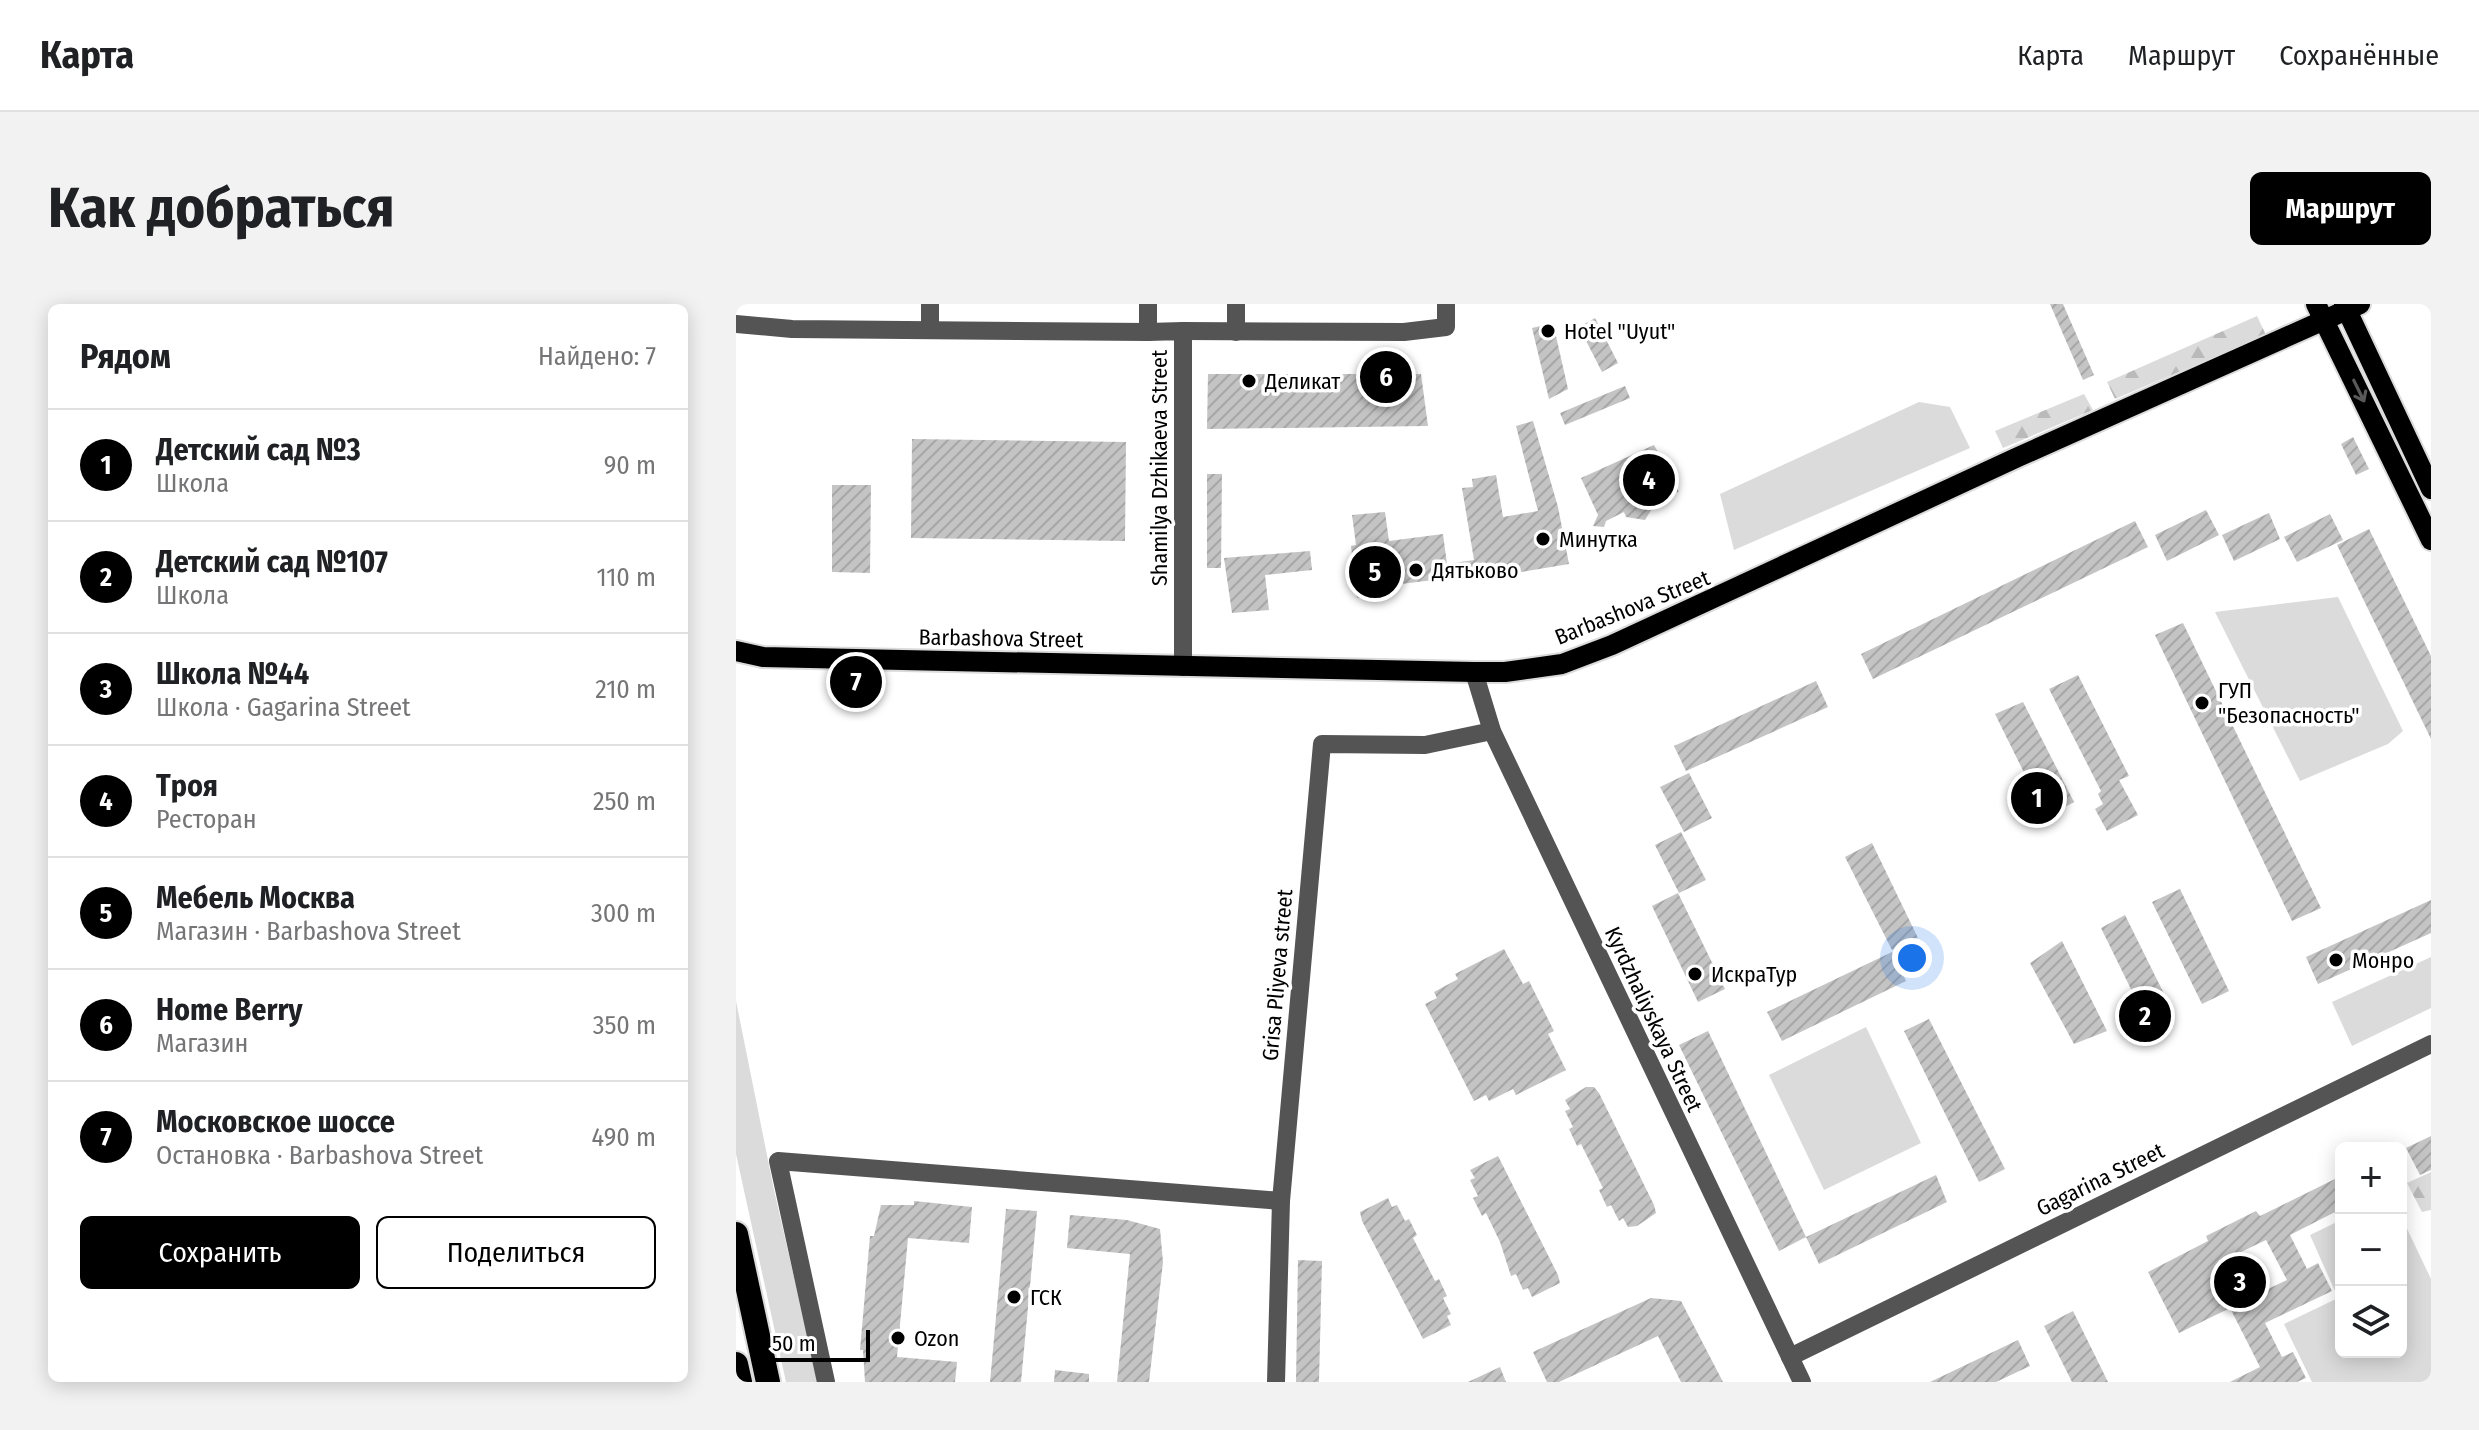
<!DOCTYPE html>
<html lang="ru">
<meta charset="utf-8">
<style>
body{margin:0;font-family:"Fira Sans Condensed",sans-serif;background:#f2f2f2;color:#202124}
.controls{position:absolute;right:24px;bottom:24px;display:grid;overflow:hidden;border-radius:12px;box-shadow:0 4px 20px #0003}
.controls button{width:72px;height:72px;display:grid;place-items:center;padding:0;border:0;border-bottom:2px solid #e0e0e0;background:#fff;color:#202124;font:40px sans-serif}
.scale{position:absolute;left:24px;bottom:20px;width:110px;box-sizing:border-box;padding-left:8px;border:4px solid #000;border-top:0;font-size:22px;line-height:28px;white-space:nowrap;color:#000;-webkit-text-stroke:6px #fff;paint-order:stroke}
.you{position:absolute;left:1176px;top:654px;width:28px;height:28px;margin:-20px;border:6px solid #fff;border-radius:50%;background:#1a73e8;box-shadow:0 0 0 12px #1a73e833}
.badge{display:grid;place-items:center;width:52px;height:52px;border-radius:50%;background:#000;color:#fff;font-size:26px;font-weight:700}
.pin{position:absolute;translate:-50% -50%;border:4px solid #fff;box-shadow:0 2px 8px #0006}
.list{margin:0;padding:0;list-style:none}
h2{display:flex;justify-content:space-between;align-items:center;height:104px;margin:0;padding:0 32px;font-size:34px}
h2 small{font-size:26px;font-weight:400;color:#757577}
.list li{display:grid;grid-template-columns:52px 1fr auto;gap:24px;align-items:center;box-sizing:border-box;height:112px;padding:0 32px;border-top:2px solid #e0e0e0}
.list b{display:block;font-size:30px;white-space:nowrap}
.list p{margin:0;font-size:26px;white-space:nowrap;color:#757577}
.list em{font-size:26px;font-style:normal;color:#757577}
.actions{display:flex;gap:16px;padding:24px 32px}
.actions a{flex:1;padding:18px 0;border:2px solid #000;border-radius:12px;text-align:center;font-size:28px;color:#000}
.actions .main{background:#000;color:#fff}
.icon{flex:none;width:44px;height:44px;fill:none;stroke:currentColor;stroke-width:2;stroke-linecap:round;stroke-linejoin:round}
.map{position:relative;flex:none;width:1695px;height:1078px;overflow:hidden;border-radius:12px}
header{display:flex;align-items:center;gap:48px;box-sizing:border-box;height:112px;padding:0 40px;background:#fff;border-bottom:2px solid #e0e0e0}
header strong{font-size:38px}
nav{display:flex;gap:44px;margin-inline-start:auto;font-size:28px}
.intro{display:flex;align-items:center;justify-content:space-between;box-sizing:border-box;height:192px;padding:0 48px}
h1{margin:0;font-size:56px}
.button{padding:20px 36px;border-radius:12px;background:#000;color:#fff;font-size:28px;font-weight:700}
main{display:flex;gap:48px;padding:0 48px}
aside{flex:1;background:#fff;border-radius:12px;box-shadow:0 4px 20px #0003}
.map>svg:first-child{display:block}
</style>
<header>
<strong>Карта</strong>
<nav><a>Карта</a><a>Маршрут</a><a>Сохранённые</a></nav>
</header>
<div class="intro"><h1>Как добраться</h1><a class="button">Маршрут</a></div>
<main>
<aside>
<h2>Рядом<small>Найдено: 7</small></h2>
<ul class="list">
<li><span class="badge">1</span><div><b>Детский сад №3</b><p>Школа</p></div><em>90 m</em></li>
<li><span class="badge">2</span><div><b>Детский сад №107</b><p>Школа</p></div><em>110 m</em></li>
<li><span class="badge">3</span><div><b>Школа №44</b><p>Школа · Gagarina Street</p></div><em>210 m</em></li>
<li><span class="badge">4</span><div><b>Троя</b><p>Ресторан</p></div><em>250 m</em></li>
<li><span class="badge">5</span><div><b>Мебель Москва</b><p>Магазин · Barbashova Street</p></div><em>300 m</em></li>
<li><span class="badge">6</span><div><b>Home Berry</b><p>Магазин</p></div><em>350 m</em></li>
<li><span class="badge">7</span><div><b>Московское шоссе</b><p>Остановка · Barbashova Street</p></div><em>490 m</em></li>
</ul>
<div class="actions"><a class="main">Сохранить</a><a>Поделиться</a></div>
</aside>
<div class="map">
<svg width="1695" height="1078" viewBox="0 0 1695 1078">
<defs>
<pattern id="forest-firs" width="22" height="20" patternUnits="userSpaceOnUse" patternTransform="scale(2)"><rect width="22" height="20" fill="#dbdbdb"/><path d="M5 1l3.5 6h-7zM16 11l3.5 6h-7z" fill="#bababa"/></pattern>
<pattern id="building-hatch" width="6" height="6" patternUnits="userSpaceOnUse" patternTransform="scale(2)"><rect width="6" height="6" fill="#c4c4c4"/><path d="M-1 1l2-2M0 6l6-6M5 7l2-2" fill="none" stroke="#a7a7a7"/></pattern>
</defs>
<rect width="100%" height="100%" fill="#fff"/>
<g fill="#dbdbdb">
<polygon points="1183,98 1214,103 1234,144 998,246 984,190"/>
<polygon points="1602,293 1667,427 1652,440 1564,477 1479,308"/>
<polygon points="1695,653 1695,704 1616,742 1596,698"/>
<polygon points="0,697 38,886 82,1078 50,1078 0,850"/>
<polygon points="1130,723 1185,839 1088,886 1033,771"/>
<polygon points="1665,912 1695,975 1695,1078 1576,1078 1548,1020 1602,994 1574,931 1605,916 1605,1048 1665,1048"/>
</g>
<g fill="url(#forest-firs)">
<polygon points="1521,12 1530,31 1379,95 1371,78"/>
<polygon points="1348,90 1357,106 1267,144 1259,127"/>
<polygon points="1695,868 1695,906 1686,908 1671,879"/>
</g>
<g fill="url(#building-hatch)" fill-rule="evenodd">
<polygon points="1314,0 1327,0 1358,71 1347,76"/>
<polygon points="859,14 882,59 866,68 843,23"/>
<polygon points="817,19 832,85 813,95 796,24"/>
<polygon points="472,70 685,70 692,122 471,125"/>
<polygon points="889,82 894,94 829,121 824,109"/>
<polygon points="797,117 822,203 833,260 731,277 730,272 649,282 650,290 621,294 615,242 620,241 616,211 649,208 653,237 707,230 711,260 738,256 726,184 737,183 736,175 760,171 767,213 802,207 780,122"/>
<polygon points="1617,133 1633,165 1620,171 1605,140"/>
<polygon points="176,135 390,138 389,237 175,234"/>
<polygon points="918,141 943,188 912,193 917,203 909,216 890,213 888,208 870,217 868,223 857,222 862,211 845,174"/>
<polygon points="471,170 486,170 485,264 471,264"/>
<polygon points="96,181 135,181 134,269 96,268"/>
<polygon points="1470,206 1483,231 1431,257 1419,231"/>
<polygon points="1533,209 1544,235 1498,257 1486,231"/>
<polygon points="1594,210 1607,236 1561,258 1548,233"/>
<polygon points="1399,217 1412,243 1137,375 1125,350"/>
<polygon points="1633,225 1695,352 1695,435 1601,241"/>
<polygon points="574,247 576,266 529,271 533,306 496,309 488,254"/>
<polygon points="1447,319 1585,604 1556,617 1419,331"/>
<polygon points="1342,371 1393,472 1383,476 1402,511 1371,527 1359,505 1367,500 1362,490 1365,487 1313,385"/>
<polygon points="1080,377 1092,403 950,467 938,442"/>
<polygon points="1287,398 1338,498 1310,513 1259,410"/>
<polygon points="953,469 976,514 948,528 924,483"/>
<polygon points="945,528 970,576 943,589 919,541"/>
<polygon points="1136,539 1182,634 1156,646 1109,553"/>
<polygon points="1444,585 1493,687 1466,700 1416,598"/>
<polygon points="942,589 989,685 962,698 916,602"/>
<polygon points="1695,596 1695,629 1582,680 1570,653"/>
<polygon points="1389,611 1439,712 1414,724 1365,624"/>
<polygon points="1326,637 1371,727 1338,740 1294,659"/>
<polygon points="768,645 787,680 793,677 818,727 812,730 830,766 780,791 777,785 753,797 750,791 738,797 689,700 701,694 698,688 722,675 719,670"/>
<polygon points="1156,648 1170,677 1046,737 1031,708"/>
<polygon points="1193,715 1269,865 1243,878 1168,727"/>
<polygon points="972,727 1070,933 1043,947 943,741"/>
<polygon points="850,783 858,783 863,789 918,901 920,909 901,922 892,923 887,914 883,917 875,901 871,903 863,886 867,884 845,840 841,842 833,825 837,823 829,807 834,805 829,796"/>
<polygon points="1695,832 1695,866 1684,871 1670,844"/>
<polygon points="762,852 822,971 824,979 796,993 792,984 787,986 780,970 775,972 764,938 750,909 746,912 737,894 742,892 734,876 739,874 734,866"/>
<polygon points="1200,871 1211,898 1083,960 1070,933"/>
<path d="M1605,872V905L1554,931L1571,965L1582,959L1596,987L1529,1019L1546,1053L1557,1048L1570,1074L1561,1078H1494L1524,1063L1494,1004L1443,1029L1412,968L1472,937L1470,932L1520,907L1524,912ZM1530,936L1551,976L1502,999L1482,959Z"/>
<polygon points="652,894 656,903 661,901 669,917 673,915 681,931 677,934 699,977 703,975 711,992 707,994 715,1010 711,1012 715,1021 687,1035 626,917 624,908"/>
<polygon points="178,897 236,903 233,939 172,934 161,1053 221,1058 219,1078 129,1078 127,1046 124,1046 134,932 138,932 145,901 178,901"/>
<polygon points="270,905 301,907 285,1078 254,1078"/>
<polygon points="334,911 391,916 424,925 427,958 413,1078 381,1078 394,950 331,944"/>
<polygon points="562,956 586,957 583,1078 560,1078"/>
<polygon points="915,994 945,997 987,1078 945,1078 922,1032 823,1078 811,1078 797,1048"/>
<polygon points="1337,1007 1372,1078 1336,1078 1308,1022"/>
<polygon points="1282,1036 1294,1062 1260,1078 1194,1078"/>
<polygon points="764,1063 770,1078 732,1078"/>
<polygon points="319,1066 353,1070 353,1078 318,1078"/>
</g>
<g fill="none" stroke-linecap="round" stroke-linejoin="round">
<g stroke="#dbdbdb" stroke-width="24">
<g id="major">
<polyline points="1580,0 1695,236"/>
<polyline points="1608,0 1695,185"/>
<polyline points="0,347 27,353 738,368 769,368 826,360 876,341 1282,153 1624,0"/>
</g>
</g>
<g stroke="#dbdbdb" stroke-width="28">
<g id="highway">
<polyline points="0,930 32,1078"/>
<polyline points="0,1060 4,1078"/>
</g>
</g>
<g stroke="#545454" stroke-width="18">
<polyline points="412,0 412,28 447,27 447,363"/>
<polyline points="0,20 56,25 412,28"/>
<polyline points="194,25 194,0"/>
<polyline points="447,27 668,28 710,23 710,0"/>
<polyline points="500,28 500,0"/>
<polyline points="738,368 756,427 1066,1078"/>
<polyline points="1054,1053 1695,740"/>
<polyline points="90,1078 42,857 545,897"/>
<polyline points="540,1078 545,897 586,440 689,441 756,427"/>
</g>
<use href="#major" stroke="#000" stroke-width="20"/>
<use href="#highway" stroke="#000" stroke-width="24"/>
</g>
<defs><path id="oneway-shaft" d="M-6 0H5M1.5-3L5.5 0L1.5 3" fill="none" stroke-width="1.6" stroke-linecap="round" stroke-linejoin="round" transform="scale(2)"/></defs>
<use stroke="#595959" href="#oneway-shaft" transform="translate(1623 87) rotate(64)"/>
<g fill="#000" stroke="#fff" stroke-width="3">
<circle cx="812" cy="27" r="8"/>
<circle cx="513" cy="77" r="8"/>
<circle cx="807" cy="235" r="8"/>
<circle cx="680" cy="266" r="8"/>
<circle cx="1466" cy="399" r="8"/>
<circle cx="1600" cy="656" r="8"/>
<circle cx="959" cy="670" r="8"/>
<circle cx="278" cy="993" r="8"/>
<circle cx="162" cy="1034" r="8"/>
</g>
<g text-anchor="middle" stroke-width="7" stroke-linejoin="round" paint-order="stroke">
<g font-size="22" fill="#000" stroke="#fff" text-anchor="start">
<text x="828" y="35">Hotel "Uyut"</text>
<text x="529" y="85">Деликат</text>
<text x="823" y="243">Минутка</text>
<text x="696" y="274">Дятьково</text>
<text x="1482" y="394">ГУП<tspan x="1482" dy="25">"Безопасность"</tspan></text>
<text x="1616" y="664">Монро</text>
<text x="975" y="678">ИскраТур</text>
<text x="294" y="1001">ГСК</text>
<text x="178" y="1042">Ozon</text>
</g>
<g font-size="22" fill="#000" stroke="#fff">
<text transform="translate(423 164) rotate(-90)" y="8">Shamilya Dzhikaeva Street</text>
<text transform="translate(896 303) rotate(-22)" y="8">Barbashova Street</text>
<text transform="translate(265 334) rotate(1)" y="8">Barbashova Street</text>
<text transform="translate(541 671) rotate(-85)" y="8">Grisa Pliyeva street</text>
<text transform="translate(918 715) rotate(65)" y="8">Kyrdzhaliyskaya Street</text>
<text transform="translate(1364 875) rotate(-26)" y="8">Gagarina Street</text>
</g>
</g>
</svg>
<div class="controls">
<button>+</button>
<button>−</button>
<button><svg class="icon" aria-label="layers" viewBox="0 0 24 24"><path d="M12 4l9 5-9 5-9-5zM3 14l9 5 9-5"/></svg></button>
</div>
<div class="scale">50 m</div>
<div class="you"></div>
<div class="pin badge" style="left:1301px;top:494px">1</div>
<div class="pin badge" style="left:1409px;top:712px">2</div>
<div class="pin badge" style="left:1504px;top:978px">3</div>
<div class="pin badge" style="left:913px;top:176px">4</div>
<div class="pin badge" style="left:639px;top:268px">5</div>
<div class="pin badge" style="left:650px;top:73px">6</div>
<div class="pin badge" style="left:120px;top:378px">7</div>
</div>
</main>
